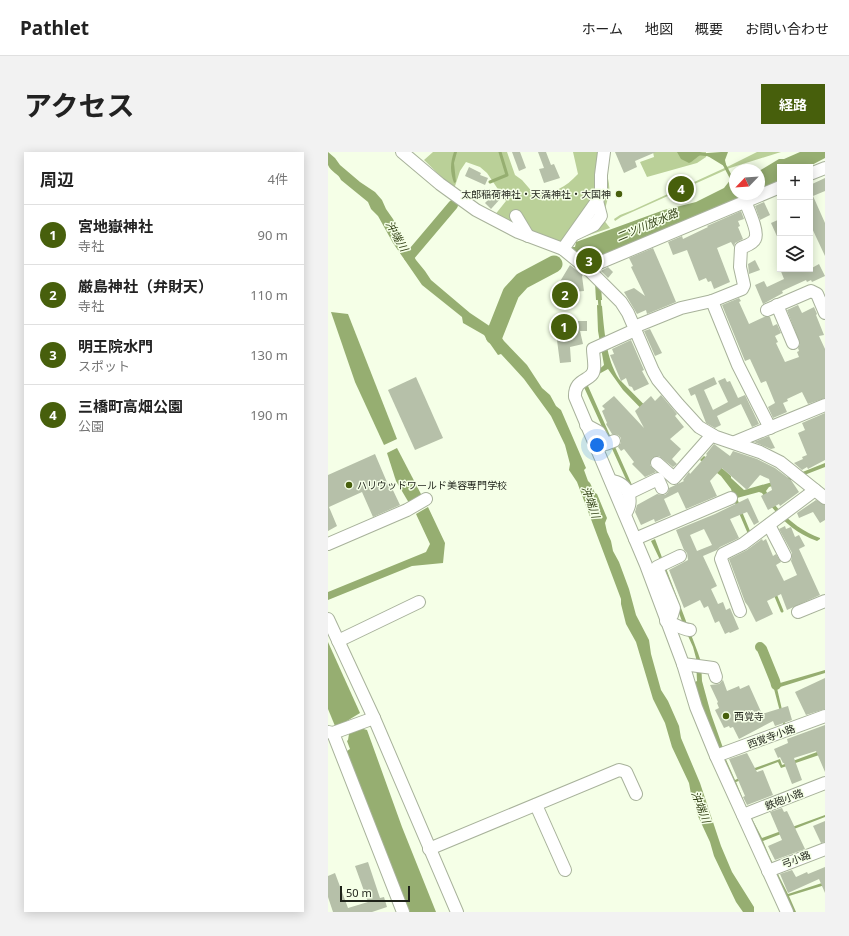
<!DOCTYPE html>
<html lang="ja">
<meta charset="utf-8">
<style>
body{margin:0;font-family:"Noto Sans","Noto Sans JP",sans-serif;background:#f2f2f2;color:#222}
.controls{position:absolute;right:12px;top:12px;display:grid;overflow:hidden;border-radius:0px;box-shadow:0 2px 10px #0003}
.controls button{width:36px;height:36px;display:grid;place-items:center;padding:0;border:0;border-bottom:1px solid #e0e0e0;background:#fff;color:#222;font:20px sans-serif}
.compass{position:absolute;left:401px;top:12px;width:36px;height:36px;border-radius:50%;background:#fff;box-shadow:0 2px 10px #0003;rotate:245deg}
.scale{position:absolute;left:12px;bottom:10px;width:70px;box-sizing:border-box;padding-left:4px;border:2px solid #1e2219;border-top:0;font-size:11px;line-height:14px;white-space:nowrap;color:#1e2219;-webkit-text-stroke:3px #f5ffe7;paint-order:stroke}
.you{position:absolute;left:269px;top:293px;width:14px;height:14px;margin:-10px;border:3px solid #fff;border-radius:50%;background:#1a73e8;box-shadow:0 0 0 6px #1a73e833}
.badge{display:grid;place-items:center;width:26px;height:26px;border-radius:50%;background:#475f0c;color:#fff;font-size:13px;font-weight:700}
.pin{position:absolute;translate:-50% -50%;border:2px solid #fff;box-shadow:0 1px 4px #0006}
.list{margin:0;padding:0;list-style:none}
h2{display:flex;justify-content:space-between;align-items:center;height:52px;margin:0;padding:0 16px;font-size:17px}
h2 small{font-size:13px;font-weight:400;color:#767676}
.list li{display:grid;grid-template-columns:26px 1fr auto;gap:12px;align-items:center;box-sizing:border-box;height:60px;padding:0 16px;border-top:1px solid #e0e0e0}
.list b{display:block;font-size:15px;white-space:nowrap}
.list p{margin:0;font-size:13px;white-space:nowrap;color:#767676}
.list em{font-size:13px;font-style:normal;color:#767676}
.icon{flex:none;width:22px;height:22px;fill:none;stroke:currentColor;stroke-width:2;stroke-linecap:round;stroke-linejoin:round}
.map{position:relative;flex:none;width:497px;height:760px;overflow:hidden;border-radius:0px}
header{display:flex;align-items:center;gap:24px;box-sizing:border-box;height:56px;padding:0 20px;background:#fff;border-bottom:1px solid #e0e0e0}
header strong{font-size:19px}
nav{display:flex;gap:22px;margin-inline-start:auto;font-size:14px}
.intro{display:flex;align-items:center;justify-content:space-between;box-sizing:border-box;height:96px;padding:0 24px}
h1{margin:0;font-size:28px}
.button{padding:10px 18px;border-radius:0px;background:#475f0c;color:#fff;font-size:14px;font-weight:700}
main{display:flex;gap:24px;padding:0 24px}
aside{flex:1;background:#fff;border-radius:0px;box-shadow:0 2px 10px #0003}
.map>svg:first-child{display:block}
</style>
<header>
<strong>Pathlet</strong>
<nav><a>ホーム</a><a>地図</a><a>概要</a><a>お問い合わせ</a></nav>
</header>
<div class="intro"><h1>アクセス</h1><a class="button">経路</a></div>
<main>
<aside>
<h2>周辺<small>4件</small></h2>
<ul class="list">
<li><span class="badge">1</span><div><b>宮地嶽神社</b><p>寺社</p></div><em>90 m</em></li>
<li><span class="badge">2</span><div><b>厳島神社（弁財天）</b><p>寺社</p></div><em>110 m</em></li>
<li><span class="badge">3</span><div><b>明王院水門</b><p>スポット</p></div><em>130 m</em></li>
<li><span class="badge">4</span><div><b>三橋町高畑公園</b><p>公園</p></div><em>190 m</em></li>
</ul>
</aside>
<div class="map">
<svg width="497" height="760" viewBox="0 0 497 760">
<rect width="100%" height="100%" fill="#f5ffe7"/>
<g fill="#bad098">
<path d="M105,0H179L187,23L194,28L207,43C226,41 237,36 250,22L245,0H272C274,13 283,26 281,40C280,49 276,58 275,67L282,76L246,88H234L231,92L166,64L178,49L159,21L152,15L138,10L132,19L126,37L96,8Z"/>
<polygon points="325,0 378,0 378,5 369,11 319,25 312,10 326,5"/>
<polygon points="429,0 453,0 402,16 293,65 287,69 286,67 292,63 305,58 401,14"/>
</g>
<g fill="#96ae71">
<path d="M0,0L7,6L12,13L32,30L47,40L54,48L58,57L65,67L75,87L81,96L88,108L97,119L103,128L142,161L169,179L176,189L199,213L214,236L222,243L228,254L233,258L258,316L256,318L260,329L262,331L267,341L269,342L279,366L277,371L279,380L283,389L285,399L291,410L301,437L308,463L321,488L323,502L333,538L340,549L351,574L353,586L372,631L393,694L404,720L426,755V760H415L408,750L386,704L382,690L369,662L368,653L363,642L361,631L344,595L337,571L325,547L308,490L298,472L293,452V447L249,330L241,318L242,312L237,293L223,264L196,227L173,202L170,203L156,183L135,171L134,165L94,133L65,91L50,64L43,57L40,50L13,28C11,22 3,20 0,13C0,10 0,4 0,0Z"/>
<path d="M126,0H129L126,11L128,30L126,31C122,20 122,11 126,0Z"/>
<path d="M349,0H372L374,1L373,3C368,5 366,9 361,11L353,7Z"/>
<polygon points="393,0 400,0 397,8 398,13 396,14 378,3 379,1"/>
<polygon points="472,0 497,0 497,6 480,15 452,15 452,28 431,37 431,19 451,7 456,7"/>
<polygon points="403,27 407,29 407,42 419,42 370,63 260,112 245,101 244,95 247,95 248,90 336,58 368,50 396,36"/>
<polygon points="267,131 273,134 274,148 268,148"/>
<path d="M269,153L274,154C276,177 278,207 291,227L338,275L334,278L295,238L280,217L260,228V234L304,333L301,334L255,233C256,223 269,220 276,213L270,179Z"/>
<polygon points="3,160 20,162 69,287 56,293 27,230"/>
<polygon points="69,296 94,344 81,351 68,329 59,301"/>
<path d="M376,304L395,317L403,324V326L416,338L462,325L497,311V315L466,327L441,335L438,339C448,359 471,379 492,386V387L489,389C464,380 448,363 434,341L431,340L409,346L415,362L422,379L420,382L408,354L403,337L393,324L372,308Z"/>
<polygon points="100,355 117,391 115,411 84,414 0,448 0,440 98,400 102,392 88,362"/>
<path d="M327,387L370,501L373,510L374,529L383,562L395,596L396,603L407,628L420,622L424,617L452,607L454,613L497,597V601L453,616L450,610L426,619L423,624L408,630L419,657L434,686L497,663V665L435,689C442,707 451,724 460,742L497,730V733L461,744L468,760H463L385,584L371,545L367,530L369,529L368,506L365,495L356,475L333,410L323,389Z"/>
<polygon points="0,490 32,561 14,572 7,574 0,557"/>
<polygon points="497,518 497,521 449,536 458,575 456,575 445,533 449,529 452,531"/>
<polygon points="32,576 39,578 74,675 108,760 79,760 18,607 19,599 22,597 19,589 20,588 21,582"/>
</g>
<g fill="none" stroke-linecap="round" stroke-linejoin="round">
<g stroke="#96ae71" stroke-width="3">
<polyline points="373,2 382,3"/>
<polyline points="395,10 407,33"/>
<polyline points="162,30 179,23 172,0"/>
<polyline points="271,144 272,156"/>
<polyline points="447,442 454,459"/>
</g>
<g stroke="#96ae71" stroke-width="10">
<polyline points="81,105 125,53"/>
<polyline points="432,495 434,497 447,529 448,533"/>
</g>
<polyline stroke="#96ae71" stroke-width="17" points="166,184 183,141 194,129 226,112"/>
</g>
<g fill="#b6c0a9" fill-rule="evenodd">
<polygon points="184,0 192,0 198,16 191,19"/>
<polygon points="210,0 218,0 223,13 226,12 232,26 216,31 211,17 216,16"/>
<polygon points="287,0 328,0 307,9 309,15 296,21"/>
<polygon points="141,15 153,21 152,23 160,26 157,33 137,24"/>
<polygon points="497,26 497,39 485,44 497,71 497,104 482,72 482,33"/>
<polygon points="168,40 173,46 163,57 157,51"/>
<polygon points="436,50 442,63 432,68 427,54"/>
<polygon points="413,59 416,67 410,69 412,74 410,75 415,87 407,91 406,95 403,90 389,96 402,130 386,137 383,129 380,130 378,126 371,129 359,98 345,103 340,90 354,84 355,87 380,75 379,74"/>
<polygon points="452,67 452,91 443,71"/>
<polygon points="325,96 338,126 348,150 319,162 318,158 309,162 296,140 306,136 317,144 303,115 305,114 301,106"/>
<polygon points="427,108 432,118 421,122 420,112"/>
<polygon points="491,112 497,124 484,130 483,128 479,130 478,128 454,139 455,141 435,152 427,133 436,129 439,135 456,127 452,117 482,117"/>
<polygon points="242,113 255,123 254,124 256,139 245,140 239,152 231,148 233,145 225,141"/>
<polygon points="280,115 285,120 280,126 273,119"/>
<polygon points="411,146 413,149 411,150 421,172 436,165 442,165 445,174 449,172 453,181 447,184 450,190 448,191 457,210 471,205 469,200 471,199 470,196 472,192 459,158 470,153 474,161 486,155 489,162 488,163 496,183 491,184 497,197 497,246 480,252 474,240 459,247 460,249 455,251 459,260 445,266 440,255 447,251 438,229 433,231 422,207 417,209 394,153"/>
<polygon points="244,167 244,169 259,169 259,179 252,179 255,192 242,195 243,210 232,211 227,173 233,172 233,168"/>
<polygon points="322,177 334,201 327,204 316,179"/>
<polygon points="303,188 316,218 314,219 321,232 306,239 304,235 301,234 298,226 293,229 282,203 286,202 284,197"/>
<polygon points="88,225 115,286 87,298 60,238"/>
<polygon points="386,225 389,232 376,238 385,258 400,250 390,229 397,226 399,230 402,229 410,246 417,243 431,272 424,275 413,252 389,264 393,273 387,276 378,271 367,242 363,244 360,237"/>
<polygon points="333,243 349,262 347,264 356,275 342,287 353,297 344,307 349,312 345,315 331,304 324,306 322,313 328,320 317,325 304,312 306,310 296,297 293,299 290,295 293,291 293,286 290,283 284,282 278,272 279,271 274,259 277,257 274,254 286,244 316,276 307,259 323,244 327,249"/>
<polygon points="497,261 497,308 480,317 479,315 474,318 466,311 475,307 474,305 479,303 470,281 477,278 474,271"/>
<polygon points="441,284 447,296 443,297 426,290"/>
<polygon points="386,292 402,304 405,299 429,307 447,316 463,328 471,340 452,354 451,352 440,358 433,344 444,338 441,327 432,323 419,338 394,316 382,329 389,344 358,357 350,340 336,347 343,363 327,370 326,367 313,373 307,360 309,353 329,342 334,343 337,343 340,340 341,336 356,329 355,328 361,320 362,322 379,303 378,302"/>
<polygon points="47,302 61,335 63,334 72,353 45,365 34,340 1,355 9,374 0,379 0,323"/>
<path d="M420,346L431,370L426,373L419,360L402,367L411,386L392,395L389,398L375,404L389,434L383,437L390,452L395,450L398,458L402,456L411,477L402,481L401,480L397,482L391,469L387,471L380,454L376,456L372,448L356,456L341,418L360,408L359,401L356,398L348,378L387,362ZM376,377L384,393L369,399L362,383Z"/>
<polygon points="488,348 497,353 497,368 492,371 485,360 471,366 469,361"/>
<polygon points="457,374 458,377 463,375 467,385 471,383 477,394 471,397 492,443 459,458 453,442 439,449 445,462 428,470 420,454 417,450 401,407 419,398 434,387 435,389 438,387 445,404 448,402 453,410 448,413 456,429 469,423 463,409 464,405 464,401 451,377"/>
<polygon points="497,526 497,557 478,563 467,540"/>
<polygon points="395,528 399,539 411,534 412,537 421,533 434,562 460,554 464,568 447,574 445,569 411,587 405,575 402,576 401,574 396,576 387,558 391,556 389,551 390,550 382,533 391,532"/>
<polygon points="497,573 497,620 488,599 466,606 474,628 464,632 456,611 455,611 452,605 450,606 446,597 460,591 459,587"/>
<polygon points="419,601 429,620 435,618 445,643 419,653 415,645 417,644 401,607"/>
<polygon points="454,656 456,660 459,659 477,697 447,708 440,694 454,688 442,660"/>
<polygon points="497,669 497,690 493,691 485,674"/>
<polygon points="40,710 52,746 56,745 59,755 44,760 5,760 0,745 0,724 7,721 20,756 40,750 27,714"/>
<polygon points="497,715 497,741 491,727 460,741 452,722 464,718 468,725 479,720 480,722"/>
</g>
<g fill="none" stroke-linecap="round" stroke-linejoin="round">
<g stroke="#a8b29b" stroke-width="14">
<g id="minor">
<polyline points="74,0 112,32 148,58 190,80 235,97 262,119 293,150 300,161 325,219 330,228 350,252 371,275 388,285 432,300 452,310 497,346"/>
<polyline points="482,22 497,16"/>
<polyline points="188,64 200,84"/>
<polyline points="247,82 266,73 273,64 269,49"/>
<polyline points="235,97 269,49 273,39 273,23 276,0"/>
<polyline points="259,116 452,35"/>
<polyline points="384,149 410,213 442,276"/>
<polyline points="449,153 465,191"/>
<polyline points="439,158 483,139 489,142 497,161"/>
<path d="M306,175L353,156L384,149L414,137L416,133L412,115L413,96C417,94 425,92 427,87C431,80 420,57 417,49"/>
<path d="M307,178L265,197C265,203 267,211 266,217C265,230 246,225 247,245L318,413L355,512L368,555L388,604L459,760"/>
<polyline points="258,273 271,280 278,292 286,289"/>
<polyline points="407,290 497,253"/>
<polyline points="329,311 346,326 384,283"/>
<path d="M283,329C300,330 307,349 297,362"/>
<polyline points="301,341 330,327 334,336"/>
<polyline points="441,373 457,404"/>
<polyline points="307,387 403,346"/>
<polyline points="0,392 79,358 98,347"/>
<path d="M352,404L329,415L346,456L344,463L338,469C347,472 353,477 362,478"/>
<polyline points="412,459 393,407 395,402 415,392 487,338"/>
<polyline points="470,460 497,449"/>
<polyline points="0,467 46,566 129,760"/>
<polyline points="10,489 91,450"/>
<polyline points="355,512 385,516 388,525"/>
<polyline points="0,580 5,581 46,566"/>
<polyline points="5,581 75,760"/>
<polyline points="388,604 497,564"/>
<polyline points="208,653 237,718"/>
<polyline points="415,663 497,631"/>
<polyline points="101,697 291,618 298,620 308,642"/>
<polyline points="440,719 497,697"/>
</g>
</g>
<use href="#minor" stroke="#fff" stroke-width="12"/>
</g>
<g fill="#475f0c" stroke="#f5ffe7" stroke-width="1.5">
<circle cx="291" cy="42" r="4"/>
<circle cx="21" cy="333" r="4"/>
<circle cx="398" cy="564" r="4"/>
</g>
<g text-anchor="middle" stroke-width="3" stroke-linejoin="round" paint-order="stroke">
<g font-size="10" fill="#1e2219" stroke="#f5ffe7" text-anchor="start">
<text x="283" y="46" text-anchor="end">太郎稲荷神社・天満神社・大国神</text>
<text x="29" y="337">ハリウッドワールド美容専門学校</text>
<text x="406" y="568">西覚寺</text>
</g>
<g font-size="10" fill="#1e2219" stroke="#f5ffe7">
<text transform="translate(443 584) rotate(-20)" y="4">西覚寺小路</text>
<text transform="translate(456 647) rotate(-21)" y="4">鉄砲小路</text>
<text transform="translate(468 707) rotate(-20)" y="4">弓小路</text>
</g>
<g font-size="11" font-style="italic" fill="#314014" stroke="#f5ffe7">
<text transform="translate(319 73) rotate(-23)" y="4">二ツ川放水路</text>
<text transform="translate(69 84) rotate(61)" y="4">沖端川</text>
<text transform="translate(263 350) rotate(71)" y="4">沖端川</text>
<text transform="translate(373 655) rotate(69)" y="4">沖端川</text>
</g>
</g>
</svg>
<div class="controls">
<button>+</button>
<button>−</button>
<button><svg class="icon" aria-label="layers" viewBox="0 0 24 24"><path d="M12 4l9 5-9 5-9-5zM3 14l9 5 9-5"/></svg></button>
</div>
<svg class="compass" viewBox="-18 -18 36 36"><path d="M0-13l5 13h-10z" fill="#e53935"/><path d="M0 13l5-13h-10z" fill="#767676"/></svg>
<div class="scale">50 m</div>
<div class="you"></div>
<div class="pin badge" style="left:236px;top:175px">1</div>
<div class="pin badge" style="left:237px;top:143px">2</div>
<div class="pin badge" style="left:261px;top:109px">3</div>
<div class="pin badge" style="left:353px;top:37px">4</div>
</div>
</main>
